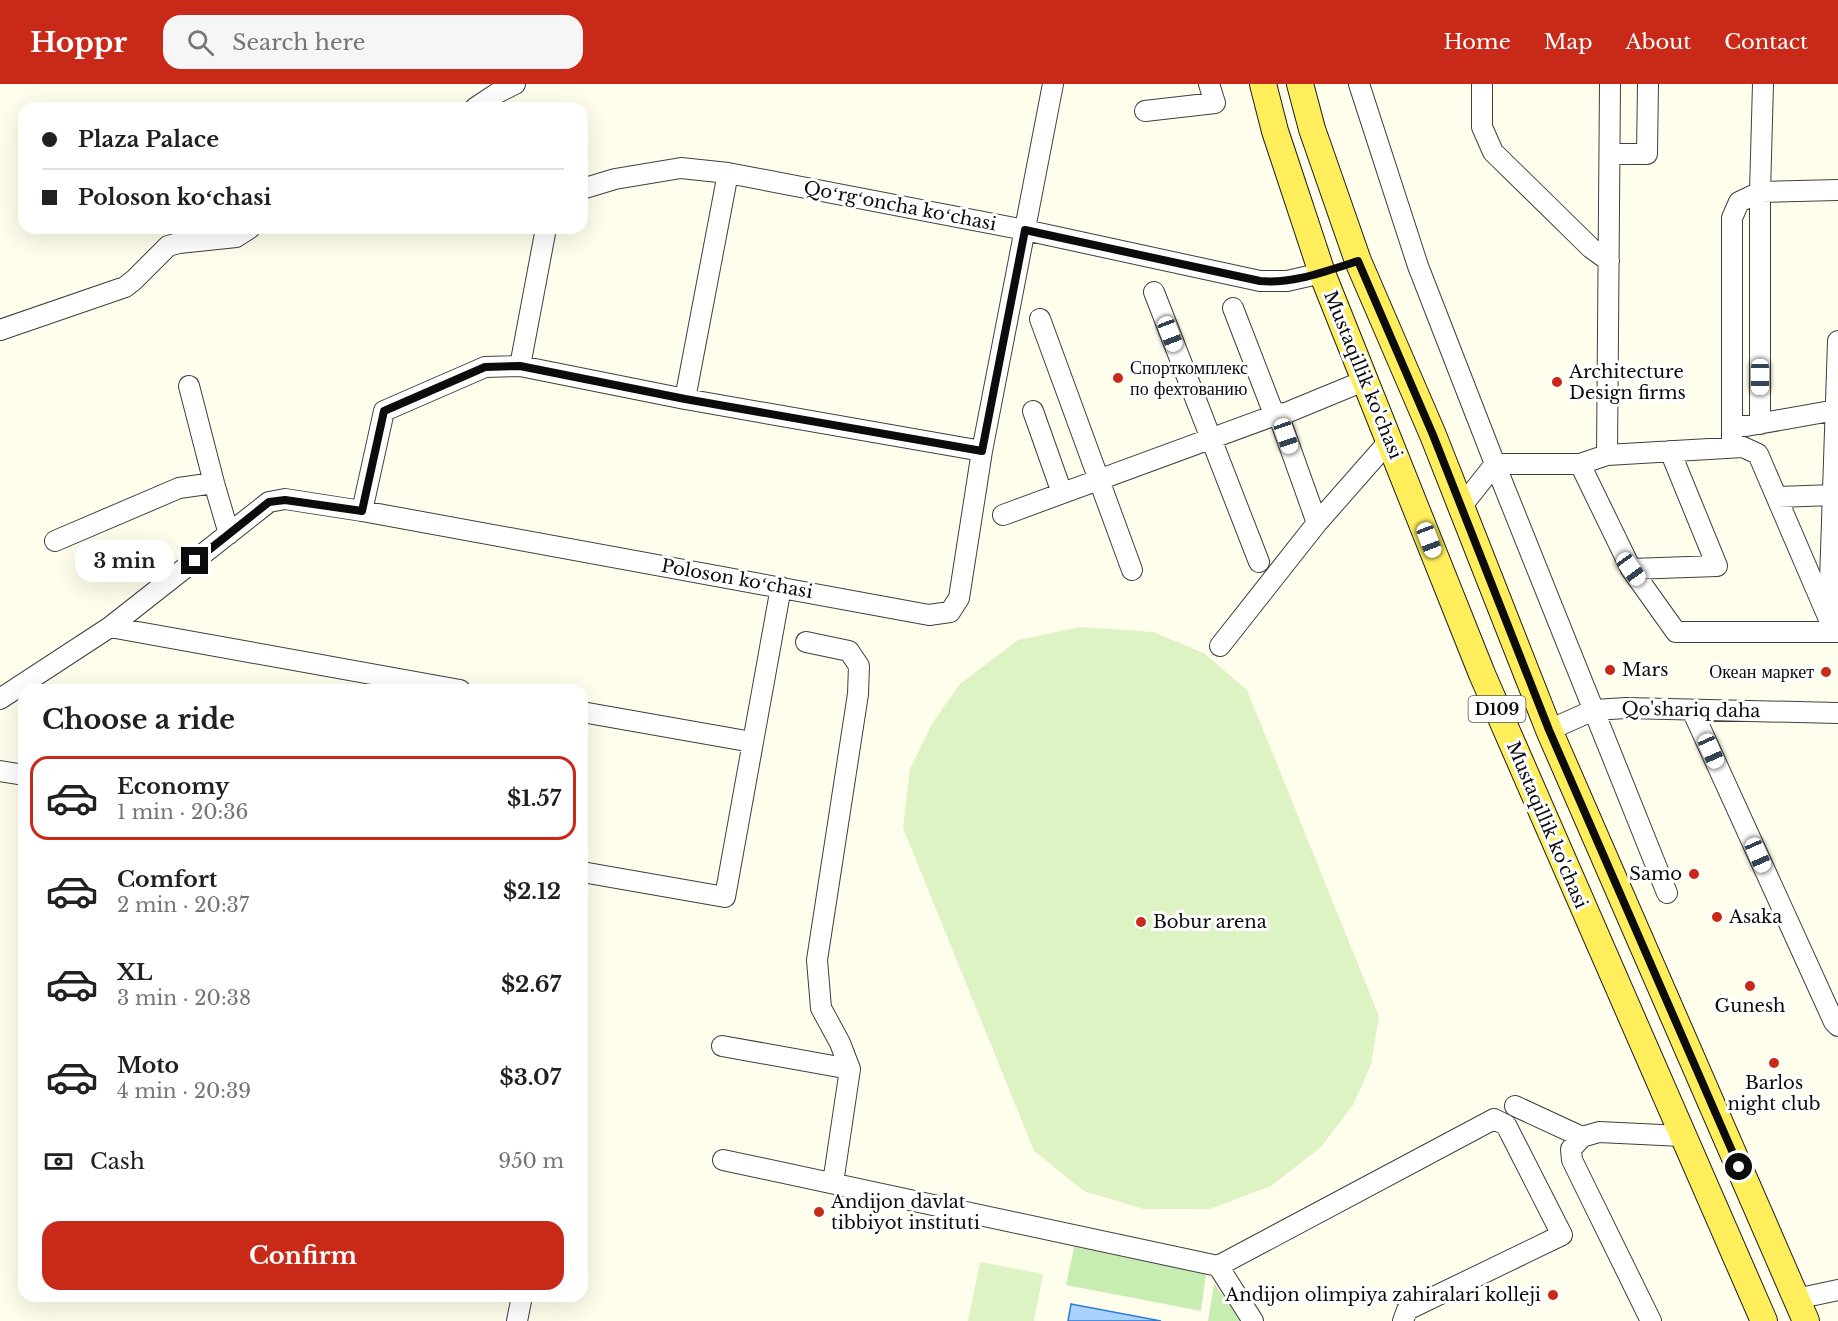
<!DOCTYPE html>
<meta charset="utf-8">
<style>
body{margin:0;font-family:"Libre Baskerville",serif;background:#f6f6f6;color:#202124;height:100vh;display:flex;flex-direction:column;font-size:22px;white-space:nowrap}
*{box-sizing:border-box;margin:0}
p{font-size:20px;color:#757577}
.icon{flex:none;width:33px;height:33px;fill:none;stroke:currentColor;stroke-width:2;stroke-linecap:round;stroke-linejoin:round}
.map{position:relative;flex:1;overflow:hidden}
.side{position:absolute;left:18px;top:600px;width:570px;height:618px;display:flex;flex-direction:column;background:#fff;border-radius:18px;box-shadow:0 6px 24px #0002}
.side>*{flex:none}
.top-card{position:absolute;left:18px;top:18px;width:570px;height:132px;border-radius:18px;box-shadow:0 6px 24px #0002;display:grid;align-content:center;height:132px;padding:0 24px;background:#fff}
.end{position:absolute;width:27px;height:27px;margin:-14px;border:8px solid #0c0c0c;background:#fff;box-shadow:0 0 0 3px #fff}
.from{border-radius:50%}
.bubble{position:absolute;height:42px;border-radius:18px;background:#fff;box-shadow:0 6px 24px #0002;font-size:20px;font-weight:800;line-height:42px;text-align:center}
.car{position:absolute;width:18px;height:36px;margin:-18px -9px;border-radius:8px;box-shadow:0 0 4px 2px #0007;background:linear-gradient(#fff 24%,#345 0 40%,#fff 0 76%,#345 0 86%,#fff 0)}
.top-card b{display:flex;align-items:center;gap:21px;height:57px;font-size:22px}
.top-card b+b{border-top:2px solid #e0e0e0}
.top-card i{width:15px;height:15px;background:#202124}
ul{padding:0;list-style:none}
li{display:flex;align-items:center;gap:18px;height:84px;margin:0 12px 9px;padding:0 12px;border:3px solid transparent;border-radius:18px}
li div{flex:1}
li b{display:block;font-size:22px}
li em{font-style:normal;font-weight:800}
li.active{border-color:#c82918}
li>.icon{width:54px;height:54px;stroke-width:1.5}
h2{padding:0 24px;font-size:27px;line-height:72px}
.pay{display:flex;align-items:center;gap:15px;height:66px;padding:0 24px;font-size:22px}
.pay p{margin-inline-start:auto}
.action{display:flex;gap:12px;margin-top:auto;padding:12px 24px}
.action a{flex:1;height:69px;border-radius:18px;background:#c82918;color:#fff;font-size:24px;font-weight:800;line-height:69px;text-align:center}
header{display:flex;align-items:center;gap:36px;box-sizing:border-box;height:84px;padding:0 30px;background:#c82918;color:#fff}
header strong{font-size:28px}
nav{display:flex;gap:33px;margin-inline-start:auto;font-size:21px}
.search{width:420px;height:54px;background:#f6f6f6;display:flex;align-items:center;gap:15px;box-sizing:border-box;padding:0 21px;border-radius:18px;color:#757577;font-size:22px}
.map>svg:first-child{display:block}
</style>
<header>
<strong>Hoppr</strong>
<div class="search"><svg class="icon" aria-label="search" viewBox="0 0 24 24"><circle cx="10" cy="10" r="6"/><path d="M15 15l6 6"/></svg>Search here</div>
<nav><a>Home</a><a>Map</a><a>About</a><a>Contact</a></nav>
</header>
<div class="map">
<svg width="1838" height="1237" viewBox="0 0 1838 1237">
<rect width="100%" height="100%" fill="#fffeec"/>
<path fill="#c8edb2" d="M 1076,1154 L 1206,1189 L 1201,1227 L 1066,1201 Z
M 1214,1200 L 1239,1232 L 1240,1237 L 1208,1237 Z"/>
<path fill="#ddf3c4" d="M 1080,543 L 1153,548 L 1204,569 L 1247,606 L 1379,932 L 1371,981 L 1353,1021 L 1321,1063 L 1271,1102 L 1210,1125 L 1143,1125 L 1084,1107 L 1034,1067 L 903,744 L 910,685 L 933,638 L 960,600 L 1018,556 Z
M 980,1178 L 1043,1190 L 1034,1237 L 968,1237 Z"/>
<path fill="#abd2fc" stroke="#2c7cd9" stroke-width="1.5" d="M 1071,1220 L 1161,1237 L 1068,1237 Z"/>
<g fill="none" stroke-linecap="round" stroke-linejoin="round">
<g stroke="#3f3f3f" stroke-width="22">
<path id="minor" d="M 1359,0 L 1418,182 L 1495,380 L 1667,809
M 1482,0 L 1482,43 L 1493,68 L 1591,164 L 1609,177
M 475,24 L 499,8 L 515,0
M 1145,27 L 1215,19 L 1209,0
M 1610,70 L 1647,70 L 1648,0
M 582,105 L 615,95 L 681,84 L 728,89 L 1025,146 L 1260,197 L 1287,197 L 1322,189
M 1154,208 L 1259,478
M 1233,224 L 1272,325 L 1278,330 L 1286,329 L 1366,296
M 1040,235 L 1132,486
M 0,246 L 125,203 L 134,196 L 168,162 L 179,159 L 236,153 L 250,144
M 520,282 L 546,144
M 189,302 L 214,399
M 685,315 L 728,89
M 1033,327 L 1062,409
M 1760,340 L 1760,108 L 1763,0
M 1732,342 L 1746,342 L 1836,326
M 1732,363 L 1732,134 L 1739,118 L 1760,108 L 1838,106
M 1607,371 L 1610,0
M 1580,380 L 1631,485 L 1676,548 L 1838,548
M 1777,413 L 1833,411
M 1461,423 L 1495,380 L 1580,380 L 1607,371 L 1743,363 L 1758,370 L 1828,533 L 1838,546
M 362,427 L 384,327 L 485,283 L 520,282 L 685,315 L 982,367
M 1003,431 L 1278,330 L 1317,439
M 55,457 L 179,404 L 214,399 L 229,450
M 1631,485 L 1717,482 L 1670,367
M 1829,527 L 1838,257
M 110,543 L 460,606
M 806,558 L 849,567 L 859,582 L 858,610 L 817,876 L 821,924 L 840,959 L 850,985 L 833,1099
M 1220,562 L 1317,439 L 1390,356
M 0,615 L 110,543 L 269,418 L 285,415 L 362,427 L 929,531 L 950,528 L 959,514 L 982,367 L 1053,0
M 1692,626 L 1834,938 L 1838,942
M 582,628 L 752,658
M 1549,646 L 1594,626 L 1626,624 L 1838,629
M 0,687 L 24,691
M 582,788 L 725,813 L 781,503
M 722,962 L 850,985
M 1515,1022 L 1582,1053
M 723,1076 L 1218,1182 L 1253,1237
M 1218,1182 L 1494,1035 L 1506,1041 L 1562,1151 L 1407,1226 L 1403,1237
M 1796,1215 L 1838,1206
M 517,1237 L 522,1212
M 1651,1237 L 1572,1076 L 1571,1065 L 1582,1053 L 1599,1048 L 1682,1052"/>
</g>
<g stroke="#1d1d1d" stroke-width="28">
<path id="major" d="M 1263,0 L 1275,47 L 1322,189 L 1482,590 L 1764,1237
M 1300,0 L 1312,45 L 1358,177 L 1433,351 L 1549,646 L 1806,1237"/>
</g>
<use href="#minor" stroke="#fff" stroke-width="20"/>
<use href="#major" stroke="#ffee5c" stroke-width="26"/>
</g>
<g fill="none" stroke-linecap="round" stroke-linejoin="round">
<path stroke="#0c0c0c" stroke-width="8" d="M 195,477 L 269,418 L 285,416 L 362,427 L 384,327 L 485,283 L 520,282 L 685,315 L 982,367 L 1025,146 L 1260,197 C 1294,200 1326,187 1358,177 L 1433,351 L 1549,646 L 1739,1083"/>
</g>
<g fill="#c82918" stroke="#fff" stroke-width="2">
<circle cx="1118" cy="294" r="6"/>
<circle cx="1557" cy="298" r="6"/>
<circle cx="1610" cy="586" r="6"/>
<circle cx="1826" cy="588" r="6"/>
<circle cx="1694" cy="790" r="6"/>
<circle cx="1717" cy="833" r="6"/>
<circle cx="1141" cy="838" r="6"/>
<circle cx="1750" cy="902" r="6"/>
<circle cx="1774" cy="979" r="6"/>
<circle cx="819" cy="1128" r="6"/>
<circle cx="1553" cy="1211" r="6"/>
</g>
<g text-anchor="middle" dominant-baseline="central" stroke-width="6" stroke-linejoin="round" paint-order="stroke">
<rect fill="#fff" stroke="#555" stroke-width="1.5" x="1468.5" y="612" width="57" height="26" rx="4.5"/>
<g font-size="16" font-weight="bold" fill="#0c0c0c">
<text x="1497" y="625">D109</text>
</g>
<g font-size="18" fill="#0c0c0c" stroke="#fff">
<text transform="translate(900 122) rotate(11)">Qoʻrgʻoncha koʻchasi</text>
<text transform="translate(1363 291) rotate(68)">Mustaqillik ko'chasi</text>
<text transform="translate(737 495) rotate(10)">Poloson koʻchasi</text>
<text transform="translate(1691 626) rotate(1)">Qo'shariq daha</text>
<text transform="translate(1547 741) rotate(67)">Mustaqillik ko'chasi</text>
</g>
<g font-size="18" fill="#0c0c0c" stroke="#fff" text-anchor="start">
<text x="1130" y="284">Спорткомплекс<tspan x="1130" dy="21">по фехтованию</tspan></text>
<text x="1569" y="288">Architecture<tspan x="1569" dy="21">Design firms</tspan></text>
<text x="1622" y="586">Mars</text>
<text x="1814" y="588" text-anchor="end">Океан маркет</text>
<text x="1682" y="790" text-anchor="end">Samo</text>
<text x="1729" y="833">Asaka</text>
<text x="1153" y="838">Bobur arena</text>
<text x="1750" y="922" text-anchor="middle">Gunesh</text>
<text x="1774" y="999" text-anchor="middle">Barlos<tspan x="1774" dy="21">night club</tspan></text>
<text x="831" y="1118">Andijon davlat<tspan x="831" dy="21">tibbiyot instituti</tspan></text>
<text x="1541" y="1211" text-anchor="end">Andijon olimpiya zahiralari kolleji</text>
</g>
</g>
</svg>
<i class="end from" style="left:1739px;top:1083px"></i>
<i class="end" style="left:195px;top:477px"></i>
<div class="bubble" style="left:75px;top:456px;width:99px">3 min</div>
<i class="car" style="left:1170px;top:250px;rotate:159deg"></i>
<i class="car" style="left:1760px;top:293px;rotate:180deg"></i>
<i class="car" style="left:1286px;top:352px;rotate:161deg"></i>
<i class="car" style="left:1429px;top:456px;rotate:159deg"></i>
<i class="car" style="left:1631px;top:485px;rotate:144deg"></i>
<i class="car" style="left:1711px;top:667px;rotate:156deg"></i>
<i class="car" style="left:1758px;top:771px;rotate:156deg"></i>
<div class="top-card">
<b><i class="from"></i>Plaza Palace</b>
<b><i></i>Poloson koʻchasi</b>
</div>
<section class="side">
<h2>Choose a ride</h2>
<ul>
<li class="active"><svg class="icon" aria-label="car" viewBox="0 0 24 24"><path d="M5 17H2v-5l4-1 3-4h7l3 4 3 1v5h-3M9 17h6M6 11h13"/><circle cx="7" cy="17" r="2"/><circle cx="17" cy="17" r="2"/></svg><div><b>Economy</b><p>1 min · 20:36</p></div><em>$1.57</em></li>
<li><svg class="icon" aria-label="car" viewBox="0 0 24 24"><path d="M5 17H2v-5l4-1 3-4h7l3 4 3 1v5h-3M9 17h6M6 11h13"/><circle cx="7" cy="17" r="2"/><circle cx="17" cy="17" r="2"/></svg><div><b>Comfort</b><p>2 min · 20:37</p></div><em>$2.12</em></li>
<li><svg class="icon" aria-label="car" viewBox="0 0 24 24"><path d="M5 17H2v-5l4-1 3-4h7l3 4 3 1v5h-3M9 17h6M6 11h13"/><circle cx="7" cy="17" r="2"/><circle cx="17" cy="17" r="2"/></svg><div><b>XL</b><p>3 min · 20:38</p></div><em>$2.67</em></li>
<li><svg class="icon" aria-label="car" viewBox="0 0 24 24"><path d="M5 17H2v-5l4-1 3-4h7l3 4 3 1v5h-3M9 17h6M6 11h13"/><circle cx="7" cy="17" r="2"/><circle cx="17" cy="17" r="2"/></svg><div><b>Moto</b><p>4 min · 20:39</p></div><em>$3.07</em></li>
</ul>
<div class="pay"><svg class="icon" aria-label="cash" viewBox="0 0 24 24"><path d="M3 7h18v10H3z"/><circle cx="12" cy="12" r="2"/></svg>Cash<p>950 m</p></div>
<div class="action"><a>Confirm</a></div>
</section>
</div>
